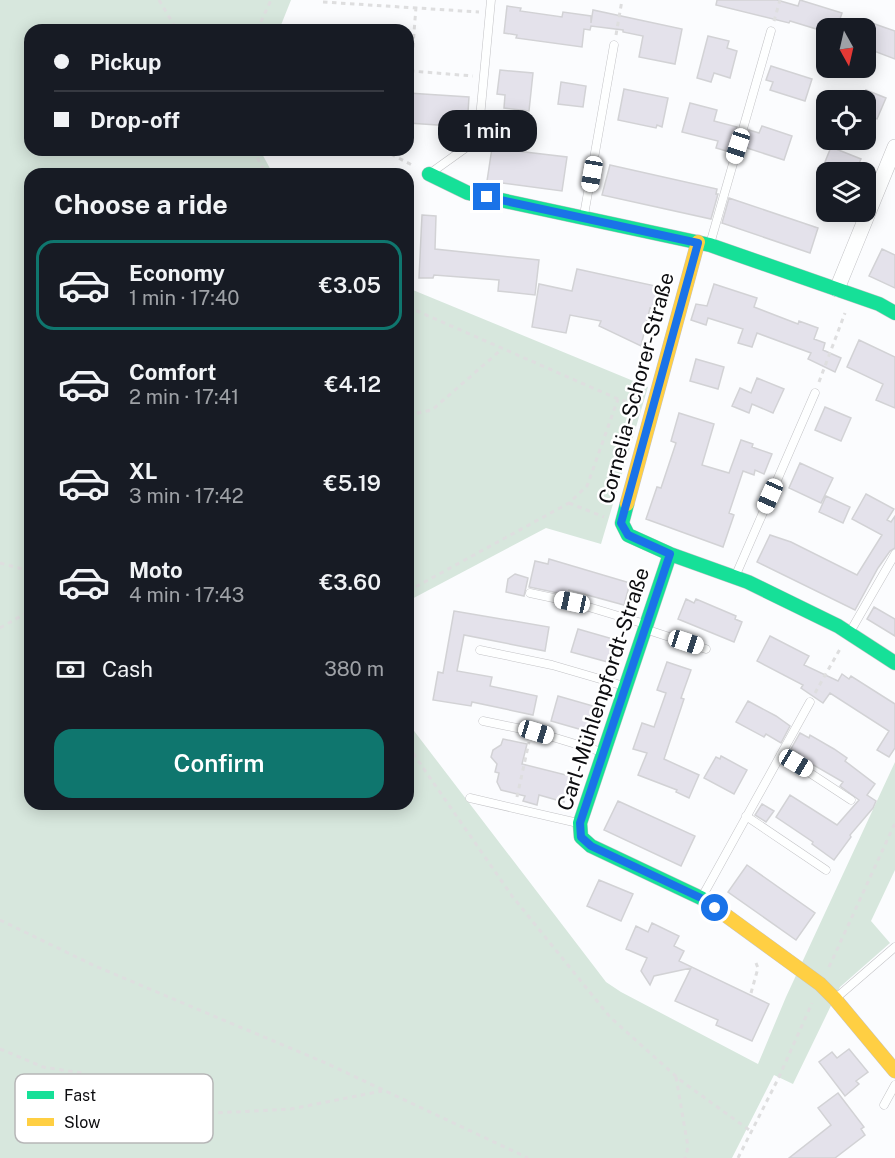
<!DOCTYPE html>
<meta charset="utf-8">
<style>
body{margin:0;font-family:"Public Sans",sans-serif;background:#20242c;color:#f1f3f6;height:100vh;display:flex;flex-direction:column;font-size:22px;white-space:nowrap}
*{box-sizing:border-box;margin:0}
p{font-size:20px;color:#9ea1a6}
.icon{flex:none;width:33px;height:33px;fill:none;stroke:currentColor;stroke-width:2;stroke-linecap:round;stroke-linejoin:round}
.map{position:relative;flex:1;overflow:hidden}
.sheet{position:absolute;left:24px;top:168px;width:390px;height:642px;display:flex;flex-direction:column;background:#171b24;border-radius:18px;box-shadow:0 3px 15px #0003}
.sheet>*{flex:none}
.top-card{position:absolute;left:24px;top:24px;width:390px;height:132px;border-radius:18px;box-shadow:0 3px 15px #0003;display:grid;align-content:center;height:132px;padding:0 30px;background:#171b24}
.needle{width:39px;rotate:172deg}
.buttons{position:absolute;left:816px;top:18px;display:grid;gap:12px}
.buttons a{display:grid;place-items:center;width:60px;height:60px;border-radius:12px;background:#171b24;box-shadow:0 3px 15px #0003;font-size:30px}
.end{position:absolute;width:27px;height:27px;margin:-14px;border:8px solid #1a73e8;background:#fff;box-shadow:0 0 0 3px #fff}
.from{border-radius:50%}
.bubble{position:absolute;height:42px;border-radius:18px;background:#171b24;box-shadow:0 3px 15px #0003;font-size:20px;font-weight:600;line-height:42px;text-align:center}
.car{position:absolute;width:18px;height:36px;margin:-18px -9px;border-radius:8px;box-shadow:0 0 4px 2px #0007;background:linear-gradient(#fff 24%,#345 0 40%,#fff 0 76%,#345 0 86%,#fff 0)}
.top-card b{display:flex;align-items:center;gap:21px;height:57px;font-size:22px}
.top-card b+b{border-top:2px solid #363941}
.top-card i{width:15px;height:15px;background:#f1f3f6}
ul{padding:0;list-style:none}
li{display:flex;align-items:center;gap:18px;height:90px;margin:0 12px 9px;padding:0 18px;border:3px solid transparent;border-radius:18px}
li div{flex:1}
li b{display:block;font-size:22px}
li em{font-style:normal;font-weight:600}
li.current{border-color:#0f766e}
li>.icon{width:54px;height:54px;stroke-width:1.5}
h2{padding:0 30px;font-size:27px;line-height:72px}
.pay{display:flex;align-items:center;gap:15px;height:66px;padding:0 30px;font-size:22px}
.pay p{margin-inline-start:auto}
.button{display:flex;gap:12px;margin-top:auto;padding:12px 30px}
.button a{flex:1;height:69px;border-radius:18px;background:#0f766e;color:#fff;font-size:24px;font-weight:600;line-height:69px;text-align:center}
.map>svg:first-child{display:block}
</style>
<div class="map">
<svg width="895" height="1158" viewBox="0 0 895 1158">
<rect width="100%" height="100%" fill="#fbfcfe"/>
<path fill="#d7e7dd" d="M 0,0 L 291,0 L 279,30 L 30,30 L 30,150 L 260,150 L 273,174 L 30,174 L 30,804 L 408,804 L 408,723 L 606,982 L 621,992 L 758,1064 L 786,997 L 895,762 L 895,870 L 871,921 L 890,943 L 840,987 L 793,1084 L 774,1075 L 732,1158 L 0,1158 Z
M 408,288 L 648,387 L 601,544 L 546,528 L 408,601 Z"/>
<path fill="#e4e2eb" stroke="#d2d2d5" stroke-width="1.5" d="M 717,0 L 777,0 L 798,6 L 800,0 L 842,13 L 837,28 L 826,28 L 826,32 L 790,21 L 789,23 L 716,5 Z
M 507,6 L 521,8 L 520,11 L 562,17 L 563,12 L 591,16 L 591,23 L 593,10 L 682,29 L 675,64 L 639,57 L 643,36 L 623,32 L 623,30 L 591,26 L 590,30 L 584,29 L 582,47 L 516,38 L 517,35 L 504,33 Z
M 866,21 L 895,31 L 895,59 L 866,48 Z
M 708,36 L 729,41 L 727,48 L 737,51 L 730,78 L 714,73 L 711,82 L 697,78 Z
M 771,66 L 812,79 L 805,101 L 770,90 L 773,82 L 766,80 Z
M 500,70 L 533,73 L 529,111 L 504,108 L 505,95 L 497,94 Z
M 561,82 L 586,86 L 583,107 L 558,104 Z
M 624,89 L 668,98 L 662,127 L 657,125 L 656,128 L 618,120 Z
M 866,90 L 886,98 L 877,119 L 866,113 Z
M 408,93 L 469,97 L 467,127 L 408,123 Z
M 690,103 L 717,110 L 714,121 L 737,127 L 730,152 L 716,148 L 718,141 L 682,132 Z
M 762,126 L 792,136 L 784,160 L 744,147 L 749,130 L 759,133 Z
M 831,147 L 861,159 L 855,172 L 821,172 Z
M 492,148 L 567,157 L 562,191 L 487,181 Z
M 610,165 L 717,189 L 716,194 L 718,194 L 711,219 L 602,195 Z
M 729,198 L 818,228 L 810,253 L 722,223 Z
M 422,215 L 436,216 L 435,249 L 539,260 L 535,295 L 498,291 L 499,280 L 434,275 L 433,278 L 419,278 Z
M 882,249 L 895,255 L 895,288 L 869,276 Z
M 577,269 L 660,287 L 655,309 L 650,308 L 641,346 L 599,326 L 601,321 L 570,315 L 566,333 L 532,327 L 539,284 L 572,291 Z
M 714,284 L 757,298 L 754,307 L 798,324 L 799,321 L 818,328 L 814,339 L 825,343 L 823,350 L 841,358 L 835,372 L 808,359 L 811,353 L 757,333 L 752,347 L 738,343 L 743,329 L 708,318 L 706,325 L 691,320 L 696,304 L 707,306 Z
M 859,340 L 895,357 L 895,408 L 876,400 L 883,384 L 847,367 Z
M 696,359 L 724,367 L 718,389 L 690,381 Z
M 757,378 L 784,389 L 773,413 L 752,404 L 749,413 L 732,406 L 740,388 L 751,393 Z
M 825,407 L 851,418 L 841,441 L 815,430 Z
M 679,413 L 714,424 L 702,465 L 729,473 L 741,440 L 753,444 L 752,447 L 772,454 L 764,474 L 755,470 L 754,475 L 743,471 L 729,513 L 734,515 L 723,547 L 646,519 L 657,487 L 661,488 L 676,443 L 671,441 Z
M 800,463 L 833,478 L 821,503 L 789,488 Z
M 866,494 L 894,509 L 887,520 L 891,522 L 895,516 L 895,548 L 890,551 L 878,568 L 855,610 L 757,562 L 770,535 L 791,542 L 857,575 L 882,535 L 852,519 Z
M 826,496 L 850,507 L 843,523 L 819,512 Z
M 549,559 L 630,583 L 624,605 L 569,590 L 568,595 L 529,587 L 535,561 L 548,564 Z
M 515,574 L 528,578 L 524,596 L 506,592 L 508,579 Z
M 686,599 L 694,603 L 696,599 L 736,616 L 735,619 L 742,622 L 734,642 L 678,619 Z
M 874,607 L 895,619 L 895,636 L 867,619 Z
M 454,611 L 549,627 L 545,651 L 464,635 L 457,671 L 492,677 L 490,686 L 537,696 L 533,715 L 472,702 L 471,706 L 433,700 L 438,672 L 443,673 Z
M 578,629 L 613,639 L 613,641 L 621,643 L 615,664 L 571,652 Z
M 770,636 L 809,656 L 804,665 L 838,681 L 842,674 L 849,679 L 851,676 L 895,704 L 895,748 L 889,757 L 877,750 L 889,731 L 830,693 L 823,703 L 801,688 L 803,685 L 757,661 Z
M 667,662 L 691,670 L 681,698 L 684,699 L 664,759 L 699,775 L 689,798 L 676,792 L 677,790 L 638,775 L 647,753 L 633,749 L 642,723 L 654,727 L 666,693 L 657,690 Z
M 558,696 L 593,706 L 586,731 L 551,721 Z
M 748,701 L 776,716 L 790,726 L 781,743 L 766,734 L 764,737 L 736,722 Z
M 800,733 L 809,738 L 810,735 L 834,749 L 847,758 L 845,761 L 875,784 L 867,795 L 876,801 L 873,808 L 850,835 L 851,837 L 834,860 L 812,844 L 813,842 L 776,817 L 790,795 L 837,825 L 859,800 L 840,786 L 843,782 L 798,756 L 800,754 L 791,749 Z
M 503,739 L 527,744 L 522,764 L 570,776 L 564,802 L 539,795 L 537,805 L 523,801 L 525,796 L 501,790 L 497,782 L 499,773 L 495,772 L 497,764 L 491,757 L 493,750 L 501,745 Z
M 721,756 L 747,770 L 734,794 L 704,778 L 716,757 L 720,759 Z
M 618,801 L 695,836 L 681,866 L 604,830 Z
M 762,804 L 774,811 L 766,822 L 755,815 Z
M 747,865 L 815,913 L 796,940 L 728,892 Z
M 599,880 L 633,894 L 621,921 L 587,906 Z
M 652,923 L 679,936 L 674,946 L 684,951 L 679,961 L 769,1004 L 752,1041 L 716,1025 L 718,1020 L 675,1001 L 691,968 L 654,976 L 650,985 L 641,971 L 647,958 L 626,949 L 636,926 L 648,932 Z
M 849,1049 L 868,1072 L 856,1081 L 859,1084 L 845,1096 L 819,1062 L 832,1052 L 837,1058 Z
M 838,1093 L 864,1127 L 861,1129 L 865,1135 L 835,1158 L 789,1158 L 831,1125 L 818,1108 Z"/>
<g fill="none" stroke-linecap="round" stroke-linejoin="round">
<g stroke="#c3c3c6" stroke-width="9">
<path id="lane" d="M 432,172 L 478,139 L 491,0
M 584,215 L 614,45
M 710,244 L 771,31
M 735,577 L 815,393
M 530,593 L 572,602 L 645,624
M 648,630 L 706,649
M 850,632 L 895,554
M 480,650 L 552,665 L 624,686
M 483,721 L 536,732 L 602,752
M 781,754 L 851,800
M 470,798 L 578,823
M 746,816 L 826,870
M 702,897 L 810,702
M 836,998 L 895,947
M 884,1105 L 895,1085"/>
</g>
<g stroke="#c3c3c6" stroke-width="16">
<path id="street" d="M 837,289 L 895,147"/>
</g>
<g stroke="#c3c3c6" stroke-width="15">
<path id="fast" d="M 429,174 L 468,193 L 710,245 L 879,304 L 895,313
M 627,504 L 622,523 L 628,535 L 670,554 L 748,582 L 838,626 L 895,663
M 670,554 L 580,823 L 581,837 L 591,846 L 701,898 L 713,906"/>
</g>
<g stroke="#c3c3c6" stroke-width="15">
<path id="slow" d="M 627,504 L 698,242
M 713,906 L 820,984 L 835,999 L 895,1071"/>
</g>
<path stroke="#dededf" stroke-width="3" stroke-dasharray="4.5 4.5" stroke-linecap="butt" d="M 159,0 L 177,30
M 323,2 L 479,12
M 416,7 L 411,71 L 473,76
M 774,21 L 780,0
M 257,30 L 271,0
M 616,35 L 622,0
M 253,150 L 266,174
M 383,150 L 412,165
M 408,307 L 618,399 L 635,404
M 819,382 L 845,313
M 408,415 L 432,410 L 502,349
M 569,503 L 604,517
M 0,563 L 30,571
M 408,591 L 569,503 L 587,486 L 618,399
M 0,628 L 30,611
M 815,693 L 840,649
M 408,746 L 512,896 L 610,1017 L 680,1080 L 752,1132
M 517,797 L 529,742
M 0,920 L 95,966 L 328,1064 L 528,1158
M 829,967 L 895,823
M 751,993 L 758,968 L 756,963
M 0,1049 L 43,1067 L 82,1073 L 121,1099 L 158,1116 L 291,1109 L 382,1091
M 676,1077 L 688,1147 L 685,1158
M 738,1158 L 779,1077 L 812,1003"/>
<use href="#lane" stroke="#feffff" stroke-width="8"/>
<use href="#street" stroke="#feffff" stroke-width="15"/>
<use href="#fast" stroke="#16e098" stroke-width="14"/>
<use href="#slow" stroke="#ffcf43" stroke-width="14"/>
</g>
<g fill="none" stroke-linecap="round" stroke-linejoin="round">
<path stroke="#1a73e8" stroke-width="8" d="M 487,197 L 698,243 L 621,523 L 628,535 L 670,554 L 580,823 L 581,837 L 591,846 L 701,898 L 715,908"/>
</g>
<g text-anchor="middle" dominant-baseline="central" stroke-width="5" stroke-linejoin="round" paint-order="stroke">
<g font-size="21" fill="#0c0c0f" stroke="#fff">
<text transform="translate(636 388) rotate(-75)">Cornelia-Schorer-Straße</text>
<text transform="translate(603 689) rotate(-72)">Carl-Mühlenpfordt-Straße</text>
</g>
</g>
<rect x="15" y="1074" width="198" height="69" rx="9" fill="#fff" stroke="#b6b6b7" stroke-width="1.5"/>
<rect x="27" y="1091" width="27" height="8" fill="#16e098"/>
<rect x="27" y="1118" width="27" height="8" fill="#ffcf43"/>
<g font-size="16" fill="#0c0c0f">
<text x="64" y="1101">Fast</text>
<text x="64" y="1128">Slow</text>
</g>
</svg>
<div class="buttons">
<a><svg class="needle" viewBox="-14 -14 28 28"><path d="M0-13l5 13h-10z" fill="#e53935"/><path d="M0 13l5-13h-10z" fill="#9ea1a6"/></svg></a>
<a><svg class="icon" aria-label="locate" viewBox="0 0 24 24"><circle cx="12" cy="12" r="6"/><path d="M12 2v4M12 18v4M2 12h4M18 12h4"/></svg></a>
<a><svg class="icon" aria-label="layers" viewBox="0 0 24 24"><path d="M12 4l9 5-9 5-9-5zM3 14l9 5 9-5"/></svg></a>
</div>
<i class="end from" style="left:715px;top:908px"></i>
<i class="end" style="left:487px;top:197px"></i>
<div class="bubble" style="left:438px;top:110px;width:99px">1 min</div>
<i class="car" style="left:738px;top:146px;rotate:198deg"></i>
<i class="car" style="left:592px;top:174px;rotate:190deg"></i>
<i class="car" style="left:770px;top:496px;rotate:204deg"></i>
<i class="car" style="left:572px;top:602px;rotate:282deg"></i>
<i class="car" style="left:686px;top:642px;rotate:108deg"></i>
<i class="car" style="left:536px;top:732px;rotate:107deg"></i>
<i class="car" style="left:796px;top:763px;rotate:121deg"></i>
<div class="top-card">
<b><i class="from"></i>Pickup</b>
<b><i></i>Drop-off</b>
</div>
<section class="sheet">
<h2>Choose a ride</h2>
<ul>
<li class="current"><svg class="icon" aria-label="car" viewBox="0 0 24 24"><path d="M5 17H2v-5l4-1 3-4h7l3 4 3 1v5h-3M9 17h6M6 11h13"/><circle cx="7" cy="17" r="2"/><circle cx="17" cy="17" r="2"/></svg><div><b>Economy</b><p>1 min · 17:40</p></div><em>€3.05</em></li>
<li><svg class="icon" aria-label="car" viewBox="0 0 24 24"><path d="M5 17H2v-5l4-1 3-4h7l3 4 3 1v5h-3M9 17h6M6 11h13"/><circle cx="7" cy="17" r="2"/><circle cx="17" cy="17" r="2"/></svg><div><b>Comfort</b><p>2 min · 17:41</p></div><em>€4.12</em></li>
<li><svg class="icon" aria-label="car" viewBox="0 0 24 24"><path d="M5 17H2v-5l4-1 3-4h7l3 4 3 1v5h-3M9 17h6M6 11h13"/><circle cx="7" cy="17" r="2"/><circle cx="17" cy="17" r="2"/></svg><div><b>XL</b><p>3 min · 17:42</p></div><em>€5.19</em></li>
<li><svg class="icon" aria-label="car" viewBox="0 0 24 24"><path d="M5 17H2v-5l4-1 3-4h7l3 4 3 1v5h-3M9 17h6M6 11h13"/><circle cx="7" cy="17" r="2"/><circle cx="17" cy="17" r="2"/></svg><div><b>Moto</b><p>4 min · 17:43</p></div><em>€3.60</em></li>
</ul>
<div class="pay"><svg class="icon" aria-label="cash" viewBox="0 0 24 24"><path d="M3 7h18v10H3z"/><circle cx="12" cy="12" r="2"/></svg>Cash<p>380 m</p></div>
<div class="button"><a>Confirm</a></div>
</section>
</div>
